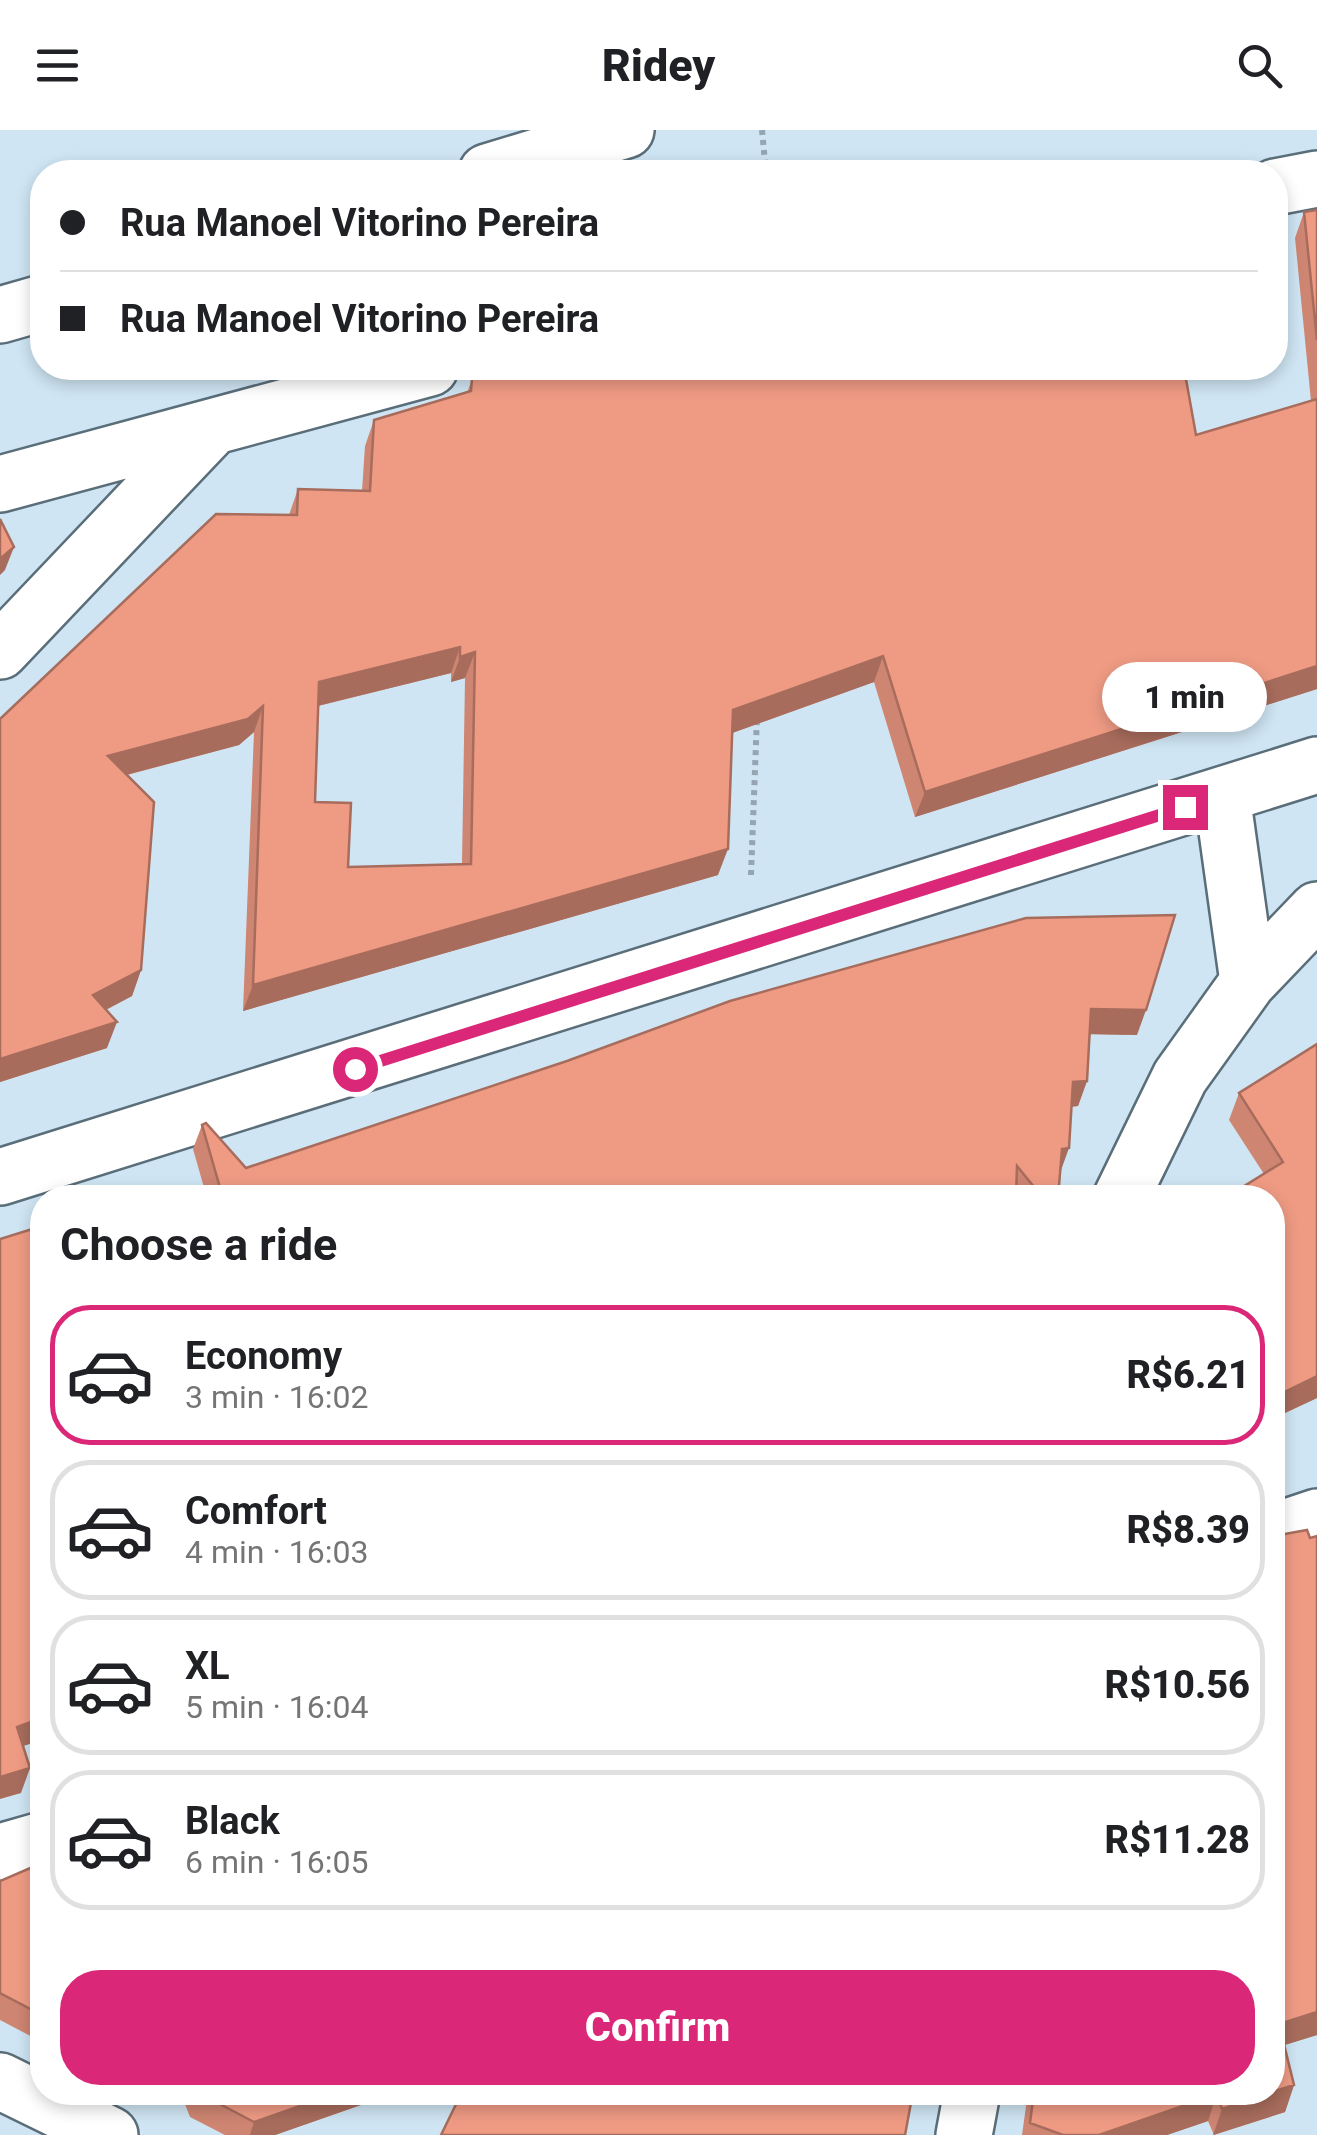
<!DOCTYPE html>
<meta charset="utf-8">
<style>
body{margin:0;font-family:Roboto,sans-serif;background:#f2f2f2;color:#202124;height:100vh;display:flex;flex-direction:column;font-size:38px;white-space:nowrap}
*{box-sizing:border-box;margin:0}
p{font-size:32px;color:#757577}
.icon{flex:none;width:55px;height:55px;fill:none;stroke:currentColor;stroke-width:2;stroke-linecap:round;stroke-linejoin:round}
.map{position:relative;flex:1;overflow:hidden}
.sheet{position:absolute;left:30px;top:1055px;width:1255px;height:920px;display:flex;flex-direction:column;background:#fff;border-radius:40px;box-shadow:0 5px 15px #0003}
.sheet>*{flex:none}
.top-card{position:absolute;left:30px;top:30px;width:1258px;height:220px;border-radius:40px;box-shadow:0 5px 15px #0003;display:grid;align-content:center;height:220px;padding:0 30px;background:#fff}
.end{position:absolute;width:45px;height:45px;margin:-22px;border:12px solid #db2777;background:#fff;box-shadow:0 0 0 5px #fff}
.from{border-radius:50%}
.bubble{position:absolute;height:70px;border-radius:35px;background:#fff;box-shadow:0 5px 15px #0003;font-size:32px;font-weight:800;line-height:70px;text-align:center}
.top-card b{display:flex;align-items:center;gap:35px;height:95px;font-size:38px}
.top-card b+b{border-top:2px solid #e0e0e0}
.top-card i{width:25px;height:25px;background:#202124}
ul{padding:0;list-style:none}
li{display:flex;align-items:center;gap:30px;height:140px;margin:0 20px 15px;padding:0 10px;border:5px solid #e0e0e0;border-radius:40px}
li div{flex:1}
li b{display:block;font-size:38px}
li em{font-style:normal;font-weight:800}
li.selected{border-color:#db2777}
li>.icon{width:90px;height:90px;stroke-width:1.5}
h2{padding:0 30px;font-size:45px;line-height:120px}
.button{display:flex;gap:20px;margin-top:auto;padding:20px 30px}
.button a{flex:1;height:115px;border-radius:40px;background:#db2777;color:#fff;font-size:40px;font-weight:800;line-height:115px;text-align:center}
header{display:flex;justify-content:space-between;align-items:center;height:130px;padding:0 30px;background:#fff;font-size:45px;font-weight:800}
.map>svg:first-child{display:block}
</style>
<header><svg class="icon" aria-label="menu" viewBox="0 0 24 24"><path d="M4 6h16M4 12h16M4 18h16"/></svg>Ridey<svg class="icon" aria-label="search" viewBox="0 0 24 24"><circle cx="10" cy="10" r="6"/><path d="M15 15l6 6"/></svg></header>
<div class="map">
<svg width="1317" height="2005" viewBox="0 0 1317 2005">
<rect width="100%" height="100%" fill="#cfe5f3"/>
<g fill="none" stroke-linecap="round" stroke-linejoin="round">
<g stroke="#5a6e7a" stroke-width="60">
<path id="minor" d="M 1275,57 L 1317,49
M 0,354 L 430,238
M 0,521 L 211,299
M 1222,665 L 1248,852
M 0,1047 L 1317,635
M 1121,1068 L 1180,947 L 1248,852 L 1317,780
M 1272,1402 L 1317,1387
M 0,1722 L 42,1710
M 0,1951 L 110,2005
M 964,2005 L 972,1962"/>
</g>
<g stroke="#5a6e7a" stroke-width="60">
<path id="primary" d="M 487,42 L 626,0
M 0,185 L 42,173"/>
</g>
<path stroke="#95a6b2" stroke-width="6" stroke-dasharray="5 5" stroke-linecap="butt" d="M 762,0 L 766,42
M 751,745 L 757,587"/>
<use href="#minor" stroke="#fff" stroke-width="55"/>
<use href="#primary" stroke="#fff" stroke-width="55"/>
</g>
<path fill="#ce8572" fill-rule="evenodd" d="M 1317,80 L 1317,559 L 915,687 L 874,552 L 732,603 L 718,745 L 243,881 L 254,602 L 239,615 L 127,645 L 141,840 L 132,866 L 106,880 L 107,918 L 0,952 L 0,589 L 289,385 L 298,359 L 362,361 L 365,316 L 374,290 L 467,263 L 472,249 L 1196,305 L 1311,271 L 1295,108 L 1304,82 ZM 451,543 L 451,552 L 465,548 L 462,734 L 348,737 L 315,672 L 318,576 Z
M 730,871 L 1137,905 L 1089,904 L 1087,951 L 1078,976 L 1071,977 L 1060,1043 L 1058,1068 L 207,1068 L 193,1019 L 202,995 L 246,1038 L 567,931 Z
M 1317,914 L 1317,1268 L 1272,1289 L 1272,1068 L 1264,1044 L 1229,990 L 1239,963 Z
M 1272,1405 L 1317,1905 L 1284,1915 L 1294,1955 L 1285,1982 L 1214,2005 L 1208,1991 L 1167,2005 L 1022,2005 L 1028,1962 L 1272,1962 Z
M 42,1733 L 42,1912 L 0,1890 L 0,1751 Z
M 141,1962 L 398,1962 L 275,2005 L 225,2005 L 190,1987 L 183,1969 L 162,1974 Z"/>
<path fill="#a76c5c" d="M 14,417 L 5,440 L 0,445 L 0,429 Z
M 460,517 L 451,543 L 309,578 L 319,552 Z
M 475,522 L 465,548 L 451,552 L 460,527 Z
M 883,526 L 874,552 L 724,606 L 733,580 Z
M 1317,536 L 1317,559 L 915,687 L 925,662 Z
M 263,576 L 254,602 L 239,615 L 99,652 L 108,626 Z
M 728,719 L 718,745 L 243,881 L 253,855 Z
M 141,840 L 132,866 L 84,891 L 93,865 Z
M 1091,879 L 1146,880 L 1137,905 L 1082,904 Z
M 117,892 L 107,918 L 0,952 L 0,929 Z
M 1087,951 L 1078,976 L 1064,977 L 1073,952 Z
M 1069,1018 L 1060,1043 L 1062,1019 Z
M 1317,1246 L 1317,1268 L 1272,1289 L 1272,1268 Z
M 1283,1342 L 1273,1369 L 1272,1369 L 1272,1348 Z
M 42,1588 L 42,1610 L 8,1621 L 17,1597 Z
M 30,1638 L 21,1663 L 0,1669 L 0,1647 Z
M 1317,1882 L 1317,1905 L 1272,1919 L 1279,1894 Z
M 1294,1955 L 1285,1982 L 1213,2005 L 1222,1979 Z
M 167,1962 L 185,1962 L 183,1969 L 162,1974 Z
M 340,1962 L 398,1962 L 275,2005 L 250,2005 L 254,1992 Z
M 1217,1964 L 1208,1991 L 1167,2005 L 1099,2005 Z"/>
<path fill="#ef9b84" stroke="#a76c5c" stroke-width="2.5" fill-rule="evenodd" d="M 1317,80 L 1317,210 L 1304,82 Z
M 520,238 L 1184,238 L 1196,305 L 1317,269 L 1317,536 L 925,662 L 883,526 L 733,580 L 728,719 L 253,855 L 263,576 L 248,589 L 108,626 L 154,672 L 141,840 L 93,865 L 117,892 L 0,929 L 0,589 L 216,384 L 297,385 L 298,359 L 370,361 L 374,290 L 471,261 L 472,249 ZM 460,517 L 460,527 L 475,522 L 471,734 L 348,737 L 351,673 L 315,672 L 319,552 Z
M 0,389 L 14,417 L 0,429 Z
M 1175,785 L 1146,880 L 1091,879 L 1087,951 L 1073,952 L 1069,1018 L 1062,1019 L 1058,1068 L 1043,1068 L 1017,1036 L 1016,1068 L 223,1068 L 202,995 L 206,993 L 246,1038 L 567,931 L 730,871 L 1026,788 Z
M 1317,914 L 1317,1246 L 1272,1268 L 1272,1068 L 1225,1068 L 1283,1032 L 1239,963 Z
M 42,1096 L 42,1588 L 17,1597 L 30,1638 L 0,1647 L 0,1109 Z
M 1272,1317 L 1283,1342 L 1272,1348 Z
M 1307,1400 L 1310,1408 L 1317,1406 L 1317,1882 L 1279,1894 L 1294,1955 L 1272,1962 L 1272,1405 L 1274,1406 Z
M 42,1733 L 42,1885 L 0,1863 L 0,1751 Z
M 197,1962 L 340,1962 L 254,1992 Z
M 462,1962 L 913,1962 L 905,2005 L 441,2005 Z
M 1034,1962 L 1272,1962 L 1222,1979 L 1217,1964 L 1099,2005 L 1063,2005 L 1030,1993 Z"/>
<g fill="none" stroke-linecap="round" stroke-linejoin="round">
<path stroke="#db2777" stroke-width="12" d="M 355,939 L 1185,677"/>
</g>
</svg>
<i class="end from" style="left:355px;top:939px"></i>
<i class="end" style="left:1185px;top:677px"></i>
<div class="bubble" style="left:1102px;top:532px;width:165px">1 min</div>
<div class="top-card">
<b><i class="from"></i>Rua Manoel Vitorino Pereira</b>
<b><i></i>Rua Manoel Vitorino Pereira</b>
</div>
<section class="sheet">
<h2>Choose a ride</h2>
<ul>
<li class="selected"><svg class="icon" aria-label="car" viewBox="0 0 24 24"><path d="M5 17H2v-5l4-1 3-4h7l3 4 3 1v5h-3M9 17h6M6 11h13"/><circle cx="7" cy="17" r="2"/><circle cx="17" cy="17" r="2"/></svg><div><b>Economy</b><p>3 min · 16:02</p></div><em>R$6.21</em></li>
<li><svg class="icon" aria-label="car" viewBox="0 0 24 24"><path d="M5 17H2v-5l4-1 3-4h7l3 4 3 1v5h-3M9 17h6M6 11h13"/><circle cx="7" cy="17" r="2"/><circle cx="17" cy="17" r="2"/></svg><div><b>Comfort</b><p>4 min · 16:03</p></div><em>R$8.39</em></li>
<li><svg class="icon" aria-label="car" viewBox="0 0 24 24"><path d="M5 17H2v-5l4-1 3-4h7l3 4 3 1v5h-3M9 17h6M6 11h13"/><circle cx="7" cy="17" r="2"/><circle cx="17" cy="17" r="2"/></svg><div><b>XL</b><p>5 min · 16:04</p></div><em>R$10.56</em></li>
<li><svg class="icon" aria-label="car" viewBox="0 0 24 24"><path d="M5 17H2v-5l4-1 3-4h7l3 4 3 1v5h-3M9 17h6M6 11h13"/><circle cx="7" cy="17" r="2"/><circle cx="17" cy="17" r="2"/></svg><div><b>Black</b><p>6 min · 16:05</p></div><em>R$11.28</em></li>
</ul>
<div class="button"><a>Confirm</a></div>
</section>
</div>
